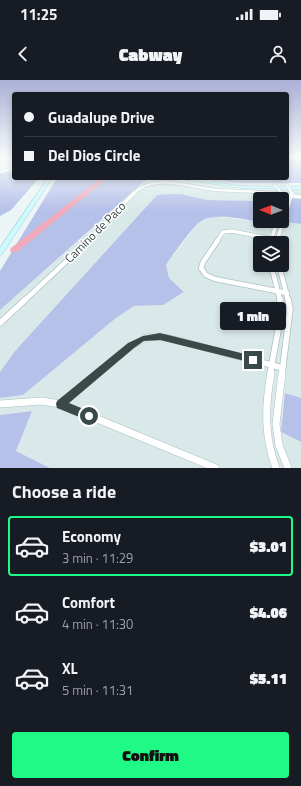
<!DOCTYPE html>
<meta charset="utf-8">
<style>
body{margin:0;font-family:"Titillium Web",sans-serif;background:#20242c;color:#f1f3f6;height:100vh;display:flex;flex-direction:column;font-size:15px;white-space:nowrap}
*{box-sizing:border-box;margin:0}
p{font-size:13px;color:#9ea1a6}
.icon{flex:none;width:22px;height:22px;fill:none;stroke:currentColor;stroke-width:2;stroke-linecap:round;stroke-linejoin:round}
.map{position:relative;height:388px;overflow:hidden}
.side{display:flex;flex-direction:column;background:#171b24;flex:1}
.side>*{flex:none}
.top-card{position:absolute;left:12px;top:12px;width:277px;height:88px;border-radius:4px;box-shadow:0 2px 6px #0003;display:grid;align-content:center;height:88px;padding:0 12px;background:#171b24}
.needle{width:26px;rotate:271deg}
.buttons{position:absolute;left:253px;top:112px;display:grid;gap:8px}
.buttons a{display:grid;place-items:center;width:36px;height:36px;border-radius:4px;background:#171b24;box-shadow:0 2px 6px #0003;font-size:20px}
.end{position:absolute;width:18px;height:18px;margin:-9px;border:5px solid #394a49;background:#fff;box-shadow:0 0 0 2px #fff}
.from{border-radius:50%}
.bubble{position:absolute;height:28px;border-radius:4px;background:#171b24;box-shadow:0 2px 6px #0003;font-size:13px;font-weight:800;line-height:28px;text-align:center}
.top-card b{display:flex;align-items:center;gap:14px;height:38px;font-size:15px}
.top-card b+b{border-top:1px solid #363941}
.top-card i{width:10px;height:10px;background:#f1f3f6}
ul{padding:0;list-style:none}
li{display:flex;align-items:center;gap:12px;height:60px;margin:0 8px 6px;padding:0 4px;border:2px solid transparent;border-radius:4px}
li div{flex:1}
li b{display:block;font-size:15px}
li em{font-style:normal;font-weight:800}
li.current{border-color:#1ff986}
li>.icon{width:36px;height:36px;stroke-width:1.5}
h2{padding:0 12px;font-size:18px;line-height:48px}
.button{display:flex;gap:8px;margin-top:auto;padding:8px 12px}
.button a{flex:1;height:46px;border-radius:4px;background:#1ff986;color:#111;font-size:16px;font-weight:800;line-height:46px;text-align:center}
.status{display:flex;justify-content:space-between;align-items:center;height:28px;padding:0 20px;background:#171b24;direction:ltr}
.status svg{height:11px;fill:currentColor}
header{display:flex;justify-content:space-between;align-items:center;height:52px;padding:0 12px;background:#171b24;font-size:18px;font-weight:800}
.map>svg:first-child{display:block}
</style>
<div class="status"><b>11:25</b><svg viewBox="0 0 49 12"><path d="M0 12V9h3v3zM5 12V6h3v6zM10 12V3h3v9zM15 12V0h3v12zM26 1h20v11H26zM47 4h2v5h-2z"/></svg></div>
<header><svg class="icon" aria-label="back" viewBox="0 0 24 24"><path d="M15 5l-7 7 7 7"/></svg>Cabway<svg class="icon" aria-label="person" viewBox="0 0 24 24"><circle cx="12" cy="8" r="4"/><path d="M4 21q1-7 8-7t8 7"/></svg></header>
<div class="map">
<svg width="301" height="388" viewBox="0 0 301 388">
<rect width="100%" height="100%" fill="#ebf5f5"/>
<path fill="#d9e9e9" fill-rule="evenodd" d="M 148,98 L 161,98 L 193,104 L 241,109 L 301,110 L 301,119 L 282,118 L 260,119 L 260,121 L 207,120 L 181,114 L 157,115 L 15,271 L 0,292 L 0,230 Z
M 214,137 L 229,138 L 269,144 L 274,141 L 279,141 L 301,144 L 301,318 L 285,313 L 281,352 L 301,362 L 301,388 L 50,388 L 16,371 L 32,331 L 0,335 L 0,318 L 23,315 L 116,238 L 134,226 L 163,225 L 184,212 L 169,198 L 166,185 L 200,141 ZM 260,163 L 282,163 L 282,185 L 260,185 Z"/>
<path fill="#b5c1e9" d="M 287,77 L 301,77 L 301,103 L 242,103 L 192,98 L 287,98 Z
M 14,91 L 14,98 L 39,98 L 11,130 L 0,136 L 0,94 Z
M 57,98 L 148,98 L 0,230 L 0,191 Z
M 168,114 L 181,114 L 207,120 L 260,121 L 260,141 L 274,141 L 269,144 C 251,141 217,131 201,141 C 195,144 171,177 166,185 L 169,198 L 184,212 L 163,225 L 134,226 L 116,238 L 23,315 L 0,318 L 0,292 L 15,271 L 157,115 Z
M 282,118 L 301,119 L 301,144 L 279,141 L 282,141 Z
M 285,313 L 301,318 L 301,362 L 281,352 Z
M 32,331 L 16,371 L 50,388 L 0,388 L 0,335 Z"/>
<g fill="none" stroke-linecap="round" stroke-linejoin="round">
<path fill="#f1a9bc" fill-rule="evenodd" d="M 101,98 L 108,98 L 17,172 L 11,172 L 10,170 L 11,168 Z"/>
<g stroke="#adc1c1" stroke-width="3.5">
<path id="minor-far4" d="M 0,83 L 14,81
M 0,92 L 14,88
M 275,105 L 282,114
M 287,105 L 292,114
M 133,114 C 154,92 191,108 217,110 C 237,111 258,111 279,114"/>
</g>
<g stroke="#adc1c1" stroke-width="4.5">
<path id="minor-far3" d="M 271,113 L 301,117
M 281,113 L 285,118 L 282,127
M 88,161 L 134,113
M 217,161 L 223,152 L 232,151 L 277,160
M 271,161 L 277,141
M 277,161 L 292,113"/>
</g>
<g stroke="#adc1c1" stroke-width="6">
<path id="minor-far2" d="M 218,160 L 203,182 L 201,188 L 206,195 L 215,199 L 287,213
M 270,163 L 271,160
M 276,163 L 277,160
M 271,185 L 280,220
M 279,185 L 288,220
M 25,220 L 89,160"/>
</g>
<g stroke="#adc1c1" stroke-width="7">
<path id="minor-far1" d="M 0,243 L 26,219
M 97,294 L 131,266 L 148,257 L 168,258 L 283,288
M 270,294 L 280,240 L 280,219
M 282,294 L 290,229 L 288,219"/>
</g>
<g stroke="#adc1c1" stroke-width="8">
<path id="minor" d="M 271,293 C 265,326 264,356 276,388
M 282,293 L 276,344 L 279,365 L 288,388
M 0,324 L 41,321 L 61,324 L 216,388
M 61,324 L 98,293"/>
</g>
<g stroke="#99ced2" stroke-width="1">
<path id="secondary" d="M 48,98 L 52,98 L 3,173 L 0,175 L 0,168 Z
M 178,98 L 189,98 L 241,106 L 301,107 L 301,109 L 241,108 L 180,99 Z"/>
</g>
<use href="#minor-far4" stroke="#fff" stroke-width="2.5"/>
<use href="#minor-far3" stroke="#fff" stroke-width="3.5"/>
<use href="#minor-far2" stroke="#fff" stroke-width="4.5"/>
<use href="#minor-far1" stroke="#fff" stroke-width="5.5"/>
<use href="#minor" stroke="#fff" stroke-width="7"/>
<use href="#secondary" fill="#ccfafe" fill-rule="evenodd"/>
</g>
<linearGradient id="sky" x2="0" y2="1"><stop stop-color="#abb0d6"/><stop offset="0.59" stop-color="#f6fafa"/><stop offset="1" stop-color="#f6fafa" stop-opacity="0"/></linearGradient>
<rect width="301" height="131" fill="url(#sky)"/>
<path fill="#394a49" d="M 160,253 L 253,276 L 258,280 L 253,283 L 160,260 L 144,261 L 134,268 L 69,323 L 93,333 L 94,336 L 93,339 L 89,341 L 57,328 L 56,324 L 57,321 L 128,263 L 143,256 Z"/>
<g text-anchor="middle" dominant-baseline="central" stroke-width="3" stroke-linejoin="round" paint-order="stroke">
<g font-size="12" fill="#394a49" stroke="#fff">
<text transform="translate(95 152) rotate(-45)">Camino de Paco</text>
</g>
</g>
</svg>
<div class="buttons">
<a><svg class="needle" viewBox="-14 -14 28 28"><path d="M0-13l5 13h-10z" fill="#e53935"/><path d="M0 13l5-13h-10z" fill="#9ea1a6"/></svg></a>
<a><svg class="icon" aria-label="layers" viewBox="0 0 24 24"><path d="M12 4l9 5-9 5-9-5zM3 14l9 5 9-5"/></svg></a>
</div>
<i class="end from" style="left:89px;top:336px"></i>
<i class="end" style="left:253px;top:280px"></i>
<div class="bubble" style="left:220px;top:222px;width:66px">1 min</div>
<div class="top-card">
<b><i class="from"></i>Guadalupe Drive</b>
<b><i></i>Del Dios Circle</b>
</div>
</div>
<section class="side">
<h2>Choose a ride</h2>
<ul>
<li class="current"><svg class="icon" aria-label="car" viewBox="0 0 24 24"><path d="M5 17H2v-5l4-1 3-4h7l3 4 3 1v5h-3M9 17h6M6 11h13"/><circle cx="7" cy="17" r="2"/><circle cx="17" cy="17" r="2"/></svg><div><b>Economy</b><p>3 min · 11:29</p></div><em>$3.01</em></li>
<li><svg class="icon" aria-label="car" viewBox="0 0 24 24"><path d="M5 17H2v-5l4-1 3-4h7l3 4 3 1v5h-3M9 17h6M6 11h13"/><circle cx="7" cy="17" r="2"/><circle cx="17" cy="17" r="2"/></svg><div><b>Comfort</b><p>4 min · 11:30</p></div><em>$4.06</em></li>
<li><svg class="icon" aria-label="car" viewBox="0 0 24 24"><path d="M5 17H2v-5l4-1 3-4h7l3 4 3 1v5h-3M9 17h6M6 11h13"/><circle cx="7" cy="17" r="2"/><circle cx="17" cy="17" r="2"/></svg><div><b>XL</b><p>5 min · 11:31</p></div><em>$5.11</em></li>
</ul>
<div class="button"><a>Confirm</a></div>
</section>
